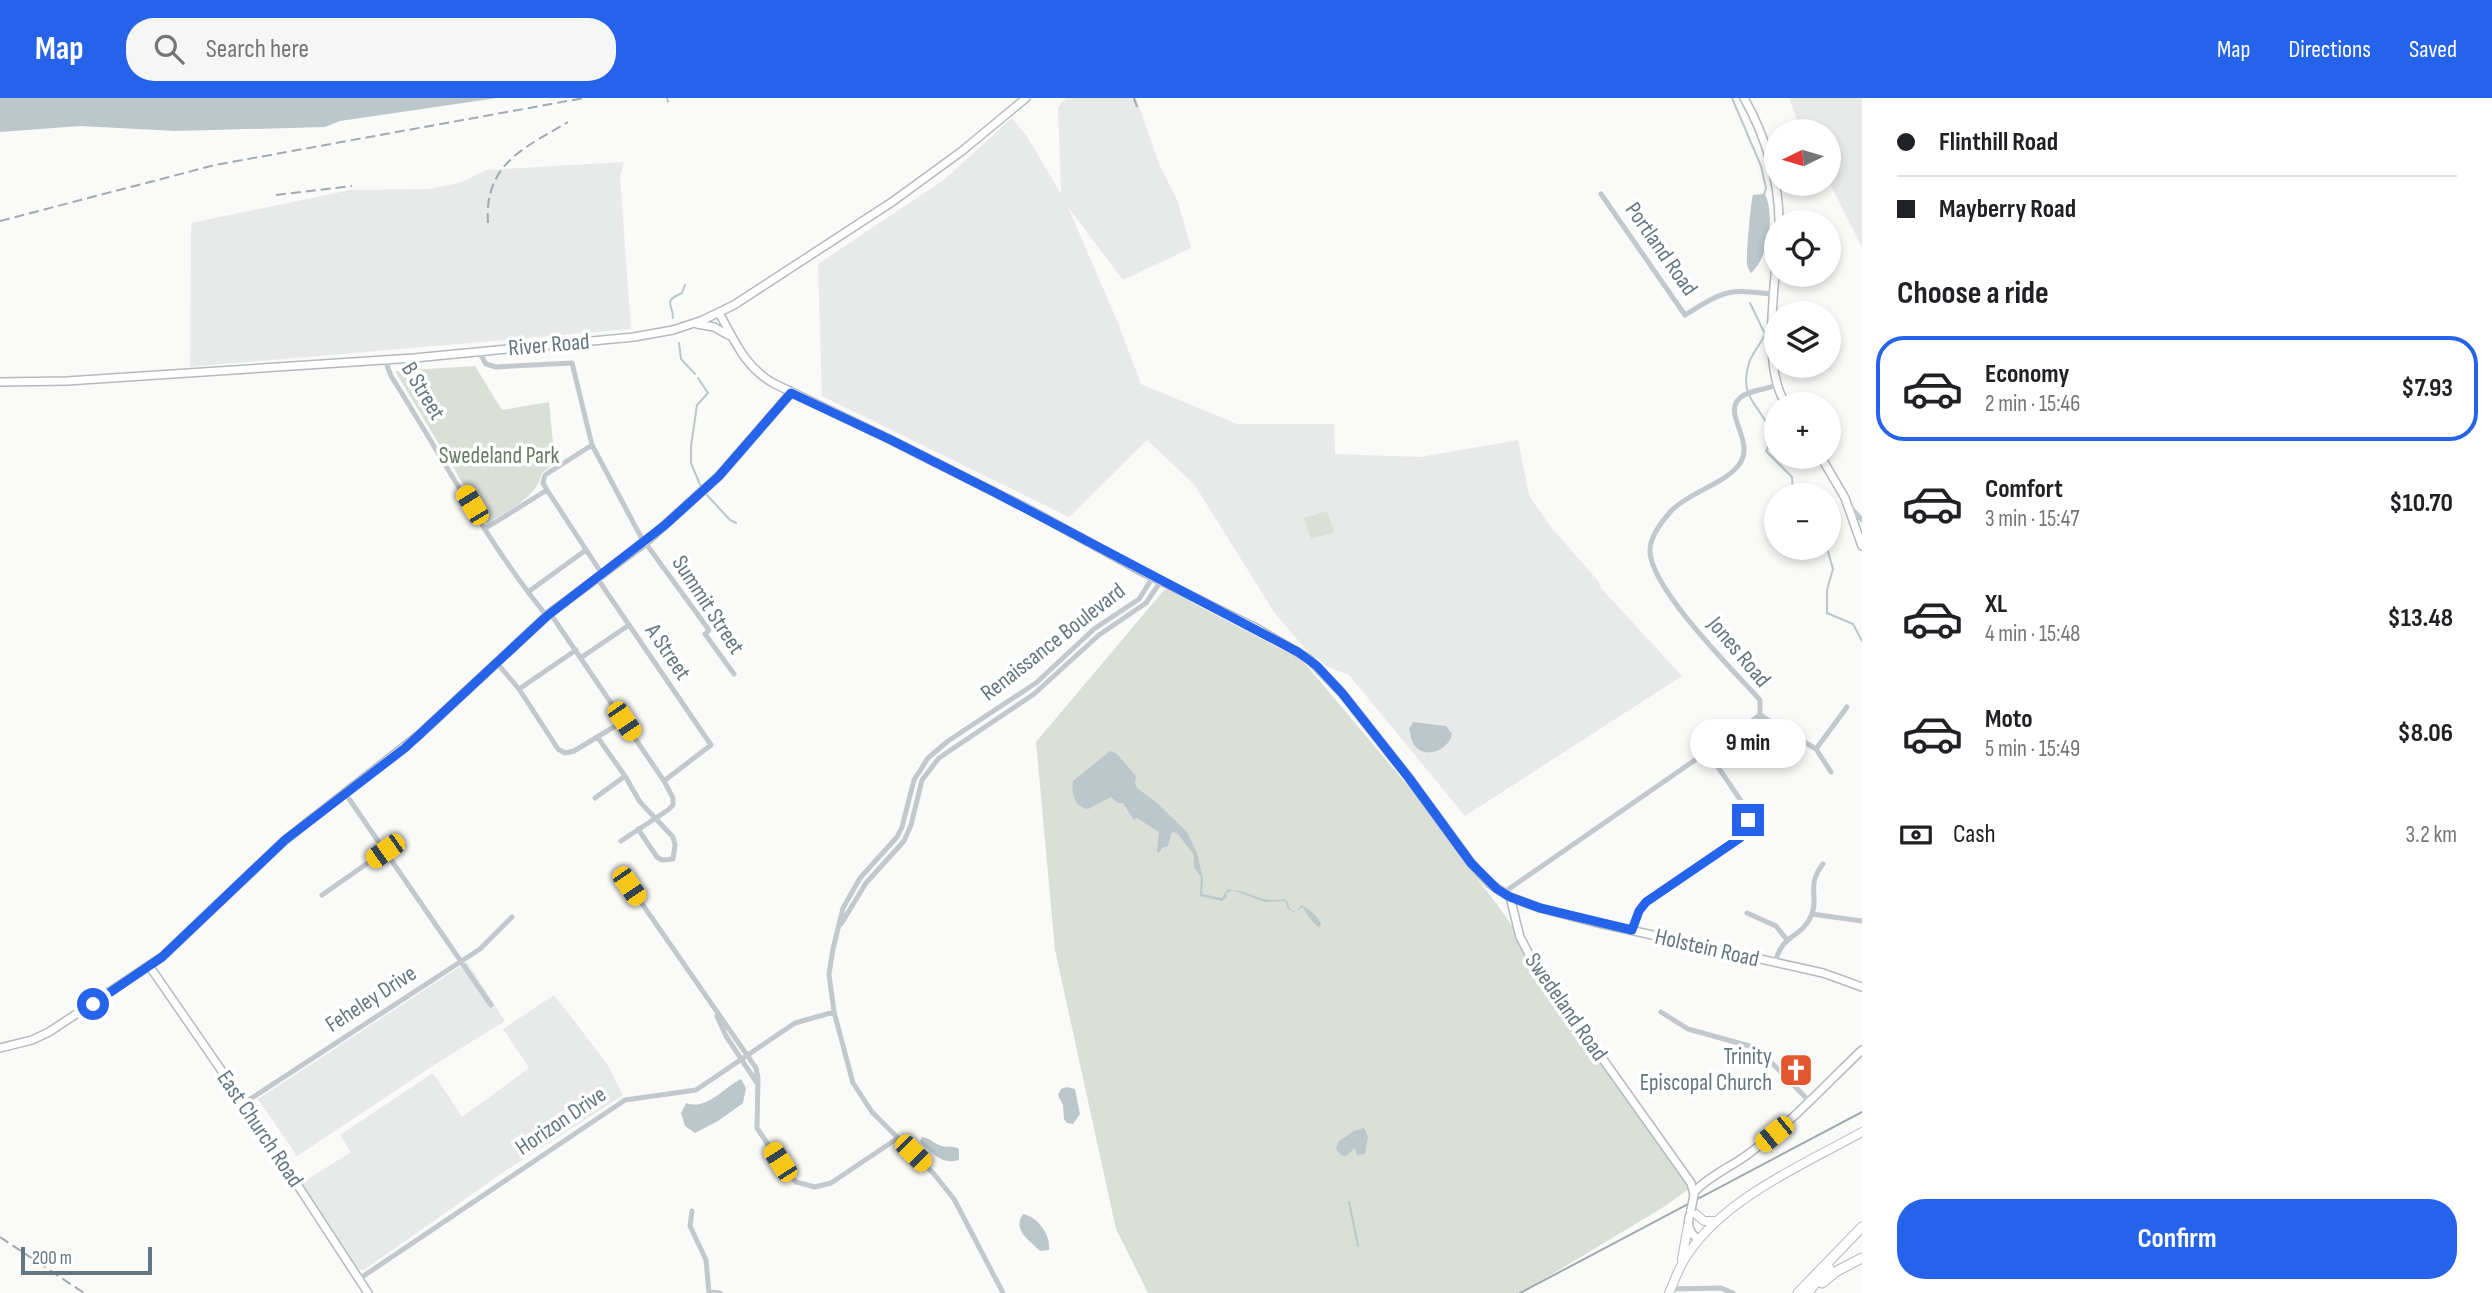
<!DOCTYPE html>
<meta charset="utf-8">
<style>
body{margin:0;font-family:"Sofia Sans Condensed",sans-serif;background:#f6f6f6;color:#202124;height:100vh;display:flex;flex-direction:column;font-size:26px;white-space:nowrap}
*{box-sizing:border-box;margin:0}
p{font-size:23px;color:#757577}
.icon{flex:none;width:38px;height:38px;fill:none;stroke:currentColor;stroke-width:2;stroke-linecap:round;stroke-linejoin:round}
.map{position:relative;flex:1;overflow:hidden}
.sheet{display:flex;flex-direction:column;background:#fff;width:630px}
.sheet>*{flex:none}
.hud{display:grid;align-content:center;height:154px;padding:0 35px;background:#fff}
.needle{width:46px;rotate:265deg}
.tools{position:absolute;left:1764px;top:21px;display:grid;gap:14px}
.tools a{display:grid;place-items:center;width:77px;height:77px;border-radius:50%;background:#fff;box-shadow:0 4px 10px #0003;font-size:35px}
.scale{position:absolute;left:21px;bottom:18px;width:131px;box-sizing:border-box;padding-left:7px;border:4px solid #657683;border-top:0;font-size:19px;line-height:24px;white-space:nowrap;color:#657683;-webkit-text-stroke:5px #fff;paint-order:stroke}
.end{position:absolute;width:32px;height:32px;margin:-16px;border:9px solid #2563eb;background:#fff;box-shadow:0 0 0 4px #fff}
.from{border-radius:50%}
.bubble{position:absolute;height:49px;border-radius:24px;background:#fff;box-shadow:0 4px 10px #0003;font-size:23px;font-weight:700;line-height:49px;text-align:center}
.car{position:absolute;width:21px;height:42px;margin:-21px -10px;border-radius:9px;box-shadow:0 0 5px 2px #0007;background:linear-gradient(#f5c518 24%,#345 0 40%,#f5c518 0 76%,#345 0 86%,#f5c518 0)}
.hud b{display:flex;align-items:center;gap:24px;height:66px;font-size:26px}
.hud b+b{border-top:2px solid #e0e0e0}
.hud i{width:18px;height:18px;background:#202124}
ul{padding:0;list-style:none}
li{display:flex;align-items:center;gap:21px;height:105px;margin:0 14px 10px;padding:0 21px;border:4px solid transparent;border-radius:28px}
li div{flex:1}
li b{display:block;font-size:26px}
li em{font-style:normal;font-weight:700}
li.current{border-color:#2563eb}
li>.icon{width:63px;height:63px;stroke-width:1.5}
h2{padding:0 35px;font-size:32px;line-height:84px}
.pay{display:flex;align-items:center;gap:18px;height:77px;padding:0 35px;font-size:26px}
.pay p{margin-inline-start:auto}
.primary-button{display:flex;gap:14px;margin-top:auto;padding:14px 35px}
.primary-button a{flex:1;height:80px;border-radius:28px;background:#2563eb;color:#fff;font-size:28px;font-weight:700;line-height:80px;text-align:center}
header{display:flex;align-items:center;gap:42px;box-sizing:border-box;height:98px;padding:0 35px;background:#2563eb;color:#fff}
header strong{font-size:33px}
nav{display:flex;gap:38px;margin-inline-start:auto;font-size:24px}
.search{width:490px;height:63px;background:#f6f6f6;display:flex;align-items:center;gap:18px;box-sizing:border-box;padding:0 24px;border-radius:28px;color:#757577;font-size:26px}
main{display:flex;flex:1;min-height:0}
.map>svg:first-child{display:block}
</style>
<header>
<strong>Map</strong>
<div class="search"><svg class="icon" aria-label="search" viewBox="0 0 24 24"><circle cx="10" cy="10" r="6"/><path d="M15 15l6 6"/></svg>Search here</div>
<nav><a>Map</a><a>Directions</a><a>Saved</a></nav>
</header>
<main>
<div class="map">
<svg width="1862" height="1195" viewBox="0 0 1862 1195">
<rect width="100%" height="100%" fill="#fafaf8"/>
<path fill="#e8e9e9" d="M 1066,0 L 1136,0 L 1160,68 L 1178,104 L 1191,150 L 1123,182 L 1068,109 L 1118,225 L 1141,286 L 1237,326 L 1334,326 L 1335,356 L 1421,359 L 1518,342 L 1529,397 L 1550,428 L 1599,484 L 1600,489 L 1682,578 L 1465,718 L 1349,577 L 1326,568 L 1306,552 L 1274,514 L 1194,386 L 1147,342 L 1069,419 L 822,298 L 818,166 L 945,81 L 1012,20 L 1028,40 L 1061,96 L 1058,9 Z
M 1789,0 L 1862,0 L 1862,149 L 1829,84 L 1829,33 L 1801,33 Z
M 624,64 L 620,79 L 631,231 L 190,269 L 191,125 L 350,92 L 429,91 L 459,85 L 487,72 Z
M 467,864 L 505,923 L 434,967 L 297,1058 L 258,1001 Z
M 554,897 L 608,967 L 623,997 L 498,1078 L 364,1172 L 357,1171 L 300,1086 L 351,1054 L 340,1037 L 433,975 L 462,1019 L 529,970 L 503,931 Z"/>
<path fill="#dadfd7" d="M 475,268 L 502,312 L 549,304 L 555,365 L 542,375 C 536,401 508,412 487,426 L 395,273 Z
M 1327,413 L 1334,434 L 1311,441 L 1304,420 Z
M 1164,492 L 1168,492 L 1302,562 L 1414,695 L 1506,819 L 1689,1091 L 1662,1110 L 1521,1195 L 1148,1195 L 1116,1131 L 1055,852 L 1036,644 Z"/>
<path fill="#bbc7cb" d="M 0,0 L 497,0 L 340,23 L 325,29 L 176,33 L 80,28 L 0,34 Z
M 1765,96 C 1775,118 1769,159 1751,175 C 1748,170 1748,171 1747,165 C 1746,158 1751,102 1753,97 Z
M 1413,624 L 1446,628 L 1452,636 C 1449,651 1427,662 1415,648 C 1411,644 1411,636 1409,631 Z
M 1110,653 L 1117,656 L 1136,678 L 1135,685 L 1137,690 L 1157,705 L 1187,734 L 1197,755 L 1203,782 L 1202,796 L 1222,800 L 1227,792 C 1246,789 1259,807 1285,801 L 1288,805 L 1289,810 L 1295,814 L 1302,807 C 1310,813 1318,817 1321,827 L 1319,830 L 1308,818 L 1303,809 L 1294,814 L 1288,811 L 1285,803 L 1265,804 L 1233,792 L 1226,795 L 1227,799 L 1222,803 L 1200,798 L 1201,779 L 1194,769 L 1194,757 L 1177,735 L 1172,734 L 1168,748 L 1162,750 L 1159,755 L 1157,754 L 1159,734 L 1137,720 L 1134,722 L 1123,705 L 1118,705 L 1111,699 L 1088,711 C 1074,708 1071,696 1073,683 Z
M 741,981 L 746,990 L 743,1005 L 718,1023 L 695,1035 L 685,1028 L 681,1015 L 686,1005 C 707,1013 724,989 741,981 Z
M 1067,989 L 1075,991 L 1080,1016 L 1073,1026 L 1067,1025 L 1064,1021 L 1063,1007 L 1058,997 L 1061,991 Z
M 1364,1030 L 1368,1038 L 1365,1056 L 1357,1057 L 1355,1050 L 1346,1058 L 1341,1057 L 1336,1051 L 1338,1044 L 1354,1033 Z
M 922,1039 C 931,1040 935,1047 942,1048 C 950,1050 952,1047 959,1051 L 959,1062 C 941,1067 935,1056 922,1046 L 920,1043 Z
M 1023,1116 C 1038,1119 1051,1137 1049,1152 L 1040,1153 C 1029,1142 1012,1132 1023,1116 Z"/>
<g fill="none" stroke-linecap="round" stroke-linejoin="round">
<path stroke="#bbc7cb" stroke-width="2" d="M 667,0 L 668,4
M 1732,0 L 1761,68 L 1766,90 L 1764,97
M 1750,205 L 1765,236 C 1761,246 1752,255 1749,265 C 1737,303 1765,309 1773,340 L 1766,353 L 1792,379 L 1793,397
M 673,220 C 673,205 662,204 682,195 L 685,187
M 679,245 L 681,261 L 695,276
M 698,280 L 708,295 L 697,307 L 691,348 L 691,365 L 701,389
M 707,397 L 730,422 L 736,425
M 1827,450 L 1833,471 L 1827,492 L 1827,515 L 1853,526 L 1862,543
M 1349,1104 L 1358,1148"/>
<g stroke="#b3babf" stroke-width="10">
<path id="secondary" d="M 1744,0 C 1765,37 1779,82 1779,124
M 1776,165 C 1773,203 1764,274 1786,306
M 719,215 C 735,243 744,268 773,285 L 889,341 L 1032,413 L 1145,475 L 1258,531 L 1309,561 L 1342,595 L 1409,680 L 1471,765 L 1489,785 L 1510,799 L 1540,810 L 1594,824 L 1823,875 L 1862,889
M 697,226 L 714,229 L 728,237
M 0,284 L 67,283 L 414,260 L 634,239 L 673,232 L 703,222 L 734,207 L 892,104 L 962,53 L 1026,0
M 1821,359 L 1845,400 L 1862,448
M 1510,799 L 1520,839 L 1531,860 L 1691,1085 L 1694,1097
M 150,869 L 244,1005 L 368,1195
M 0,950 L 32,942 L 49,934 L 162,859 L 285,742 L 419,637 L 550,515 L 648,442 L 719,378 L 791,295
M 1694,1094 C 1711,1076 1732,1069 1751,1054 C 1791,1025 1826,986 1862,952
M 1691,1114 C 1686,1125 1688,1134 1698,1141"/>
</g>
<g stroke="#b5babe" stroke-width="10">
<path id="primary" d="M 1691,1112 L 1704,1123 L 1717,1123
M 1682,1161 L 1688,1128
M 1669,1195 C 1675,1182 1679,1168 1688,1156 C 1726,1099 1803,1067 1862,1034"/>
</g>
<g stroke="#b4b9bd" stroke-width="11">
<path id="highway" d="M 1822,1185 L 1837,1173 L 1862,1160
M 1798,1195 L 1862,1129
M 1807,1195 L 1829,1170"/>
</g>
<path stroke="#c3c8cc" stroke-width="5" d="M 1601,96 L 1685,217 C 1726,192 1726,191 1773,196
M 479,254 L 486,266 L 496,269 L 572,265 L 592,347 L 641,439 L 709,532 L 705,536 L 734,576
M 385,262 L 391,278 C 442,358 487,445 547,518
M 547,392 L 602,476
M 1848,407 L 1862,422
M 486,430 L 547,392 L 543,385 L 545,377 L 592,347
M 597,480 L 711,647 L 664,683
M 528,494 L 586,452
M 550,515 L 664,683 L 673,700 L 673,707 L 668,712 L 621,743
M 582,559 L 629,527
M 497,565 L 519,591 L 558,651 L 565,655 L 574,653 L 617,627
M 519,591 L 576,552
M 1760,617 L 1816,651 L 1831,674
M 598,640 L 625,678 L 640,704 L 673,739 L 675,747 L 673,761 L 662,762 L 657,759 L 638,731
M 1816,651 L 1847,609
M 345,695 L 491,907
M 595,700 L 625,678
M 618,778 L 627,784 L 756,970 L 758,980 L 757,1030 L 788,1076 L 796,1084 L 815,1089 L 831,1085 L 898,1040
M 1503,795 L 1760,617 L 1760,602 C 1733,572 1652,492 1650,454 C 1649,439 1662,423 1672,412 C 1690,394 1722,387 1738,368 C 1758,344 1720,315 1741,299 C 1749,292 1765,292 1776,287
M 322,797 L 385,753
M 1747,815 L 1776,828 L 1787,842
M 1812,816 L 1862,823
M 841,826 L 866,785 L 904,743 L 911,727 L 922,682 L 939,660 L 1034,596 L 1099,537 L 1146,505 L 1161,483
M 1631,832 L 1639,813 L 1646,804 L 1739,740 L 1747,732 L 1748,713 L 1707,653
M 1775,865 C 1782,835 1802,840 1811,818 C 1820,799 1805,789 1823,766
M 1661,914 L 1688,931 L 1753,949 L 1771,964 L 1808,1002
M 717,918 L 726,938 L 757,985
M 244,1005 L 480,851 L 512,819
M 692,1113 L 690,1128 L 706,1162 L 709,1195
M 359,1181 L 625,1002 L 696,992 L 795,925 L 834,914
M 1671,1191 L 1721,1190 L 1733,1195
M 709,1194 L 720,1195
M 1003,1195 L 954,1101 L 934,1076 L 872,1014 L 853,985 L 834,914 L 829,876 L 833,851 L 843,810 L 860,780 L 897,739 L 902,729 L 914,682 L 928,660 L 948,643 L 1036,585 L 1094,531 L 1139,501 L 1153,479"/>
<use href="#secondary" stroke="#fff" stroke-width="7"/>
<use href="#primary" stroke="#fff" stroke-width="8"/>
<use href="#highway" stroke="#fff" stroke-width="9"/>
<path stroke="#a2aab0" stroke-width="2" d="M 1520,1195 L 1862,1014"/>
<path stroke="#a2aab0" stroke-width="2" stroke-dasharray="10 5" stroke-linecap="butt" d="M 1134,0 L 1137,9
M 276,97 L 352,88
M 0,123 L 215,67 L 584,0
M 488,125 C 484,66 524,50 568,24
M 0,1139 L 84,1195"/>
<g stroke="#b3babf" stroke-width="10" stroke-linecap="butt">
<path id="secondary-bridge" d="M 1691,1112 L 1694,1097"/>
</g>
<use href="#secondary-bridge" stroke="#fff" stroke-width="7"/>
</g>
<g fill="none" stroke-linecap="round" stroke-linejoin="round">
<path stroke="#2563eb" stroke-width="9" d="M 93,906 L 162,859 L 285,742 L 405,650 L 547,518 L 665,427 L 719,378 L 791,295 L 889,341 L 996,395 L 1298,554 L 1317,568 L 1342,595 L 1409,680 L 1471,765 L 1497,791 L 1510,799 L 1540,810 L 1632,832 L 1639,813 L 1646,804 L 1740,740 L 1746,732 L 1748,722"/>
</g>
<defs>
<g id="church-square" transform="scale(1.75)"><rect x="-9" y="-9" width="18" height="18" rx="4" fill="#e4572e" stroke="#fff"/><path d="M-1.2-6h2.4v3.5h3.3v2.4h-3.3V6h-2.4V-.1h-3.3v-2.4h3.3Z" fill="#fff"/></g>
</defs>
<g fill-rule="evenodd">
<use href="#church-square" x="1796" y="972"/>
</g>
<g text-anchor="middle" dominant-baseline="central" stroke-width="7" stroke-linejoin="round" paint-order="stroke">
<g font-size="23" fill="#657683" stroke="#fff">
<text transform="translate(1661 151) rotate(55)">Portland Road</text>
<text transform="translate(549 247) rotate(-5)">River Road</text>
<text transform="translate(423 293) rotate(59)">B Street</text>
<text transform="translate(708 507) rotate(57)">Summit Street</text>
<text transform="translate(1053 544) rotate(-38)">Renaissance Boulevard</text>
<text transform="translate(668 554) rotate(56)">A Street</text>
<text transform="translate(1739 554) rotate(50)">Jones Road</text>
<text transform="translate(1707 850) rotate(13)">Holstein Road</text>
<text transform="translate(371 901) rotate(-33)">Feheley Drive</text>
<text transform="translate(1566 909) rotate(55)">Swedeland Road</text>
<text transform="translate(561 1023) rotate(-34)">Horizon Drive</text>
<text transform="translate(260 1031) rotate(56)">East Church Road</text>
</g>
<g font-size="23" fill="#687a64" stroke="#fff">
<text x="499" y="358">Swedeland Park</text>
</g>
<g font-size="23" fill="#657683" stroke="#fff" text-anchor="end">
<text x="1772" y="959">Trinity<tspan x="1772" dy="26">Episcopal Church</tspan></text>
</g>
</g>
</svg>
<div class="tools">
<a><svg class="needle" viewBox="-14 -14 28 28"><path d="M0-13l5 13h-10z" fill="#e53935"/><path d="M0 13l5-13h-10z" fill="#757577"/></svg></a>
<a><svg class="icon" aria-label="locate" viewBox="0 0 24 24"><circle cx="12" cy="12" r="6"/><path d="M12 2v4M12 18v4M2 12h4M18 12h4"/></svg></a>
<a><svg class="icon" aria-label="layers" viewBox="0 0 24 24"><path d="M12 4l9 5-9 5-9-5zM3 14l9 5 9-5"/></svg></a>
<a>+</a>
<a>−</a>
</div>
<div class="scale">200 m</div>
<i class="end from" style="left:93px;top:906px"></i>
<i class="end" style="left:1748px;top:722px"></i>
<div class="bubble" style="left:1690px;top:621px;width:116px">9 min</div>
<i class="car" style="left:472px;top:407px;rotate:329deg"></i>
<i class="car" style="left:624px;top:623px;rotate:146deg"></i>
<i class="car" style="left:385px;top:753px;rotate:235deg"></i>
<i class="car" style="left:629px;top:788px;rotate:146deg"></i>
<i class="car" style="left:1774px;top:1036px;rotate:231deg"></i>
<i class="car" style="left:913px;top:1055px;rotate:135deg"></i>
<i class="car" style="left:780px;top:1064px;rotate:327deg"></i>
</div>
<section class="sheet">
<div class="hud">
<b><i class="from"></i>Flinthill Road</b>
<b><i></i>Mayberry Road</b>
</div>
<h2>Choose a ride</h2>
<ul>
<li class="current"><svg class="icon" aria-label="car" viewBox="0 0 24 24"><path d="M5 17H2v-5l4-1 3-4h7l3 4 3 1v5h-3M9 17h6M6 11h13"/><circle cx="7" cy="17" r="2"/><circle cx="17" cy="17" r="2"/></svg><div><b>Economy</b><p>2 min · 15:46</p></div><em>$7.93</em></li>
<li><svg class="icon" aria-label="car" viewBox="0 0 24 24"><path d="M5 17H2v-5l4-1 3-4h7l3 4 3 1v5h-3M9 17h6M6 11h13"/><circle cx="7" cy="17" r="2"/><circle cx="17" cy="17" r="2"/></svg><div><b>Comfort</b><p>3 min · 15:47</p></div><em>$10.70</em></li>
<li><svg class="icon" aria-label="car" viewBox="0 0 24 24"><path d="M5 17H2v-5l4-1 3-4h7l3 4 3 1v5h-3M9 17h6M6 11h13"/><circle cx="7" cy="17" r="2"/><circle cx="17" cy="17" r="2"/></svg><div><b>XL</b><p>4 min · 15:48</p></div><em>$13.48</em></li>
<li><svg class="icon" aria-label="car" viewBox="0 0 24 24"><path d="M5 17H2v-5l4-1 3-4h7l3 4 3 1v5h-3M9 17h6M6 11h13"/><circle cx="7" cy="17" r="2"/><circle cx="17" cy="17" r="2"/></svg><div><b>Moto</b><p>5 min · 15:49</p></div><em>$8.06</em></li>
</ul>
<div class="pay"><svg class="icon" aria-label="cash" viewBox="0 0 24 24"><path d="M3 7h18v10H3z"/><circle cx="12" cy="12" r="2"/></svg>Cash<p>3.2 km</p></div>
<div class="primary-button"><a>Confirm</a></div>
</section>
</main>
